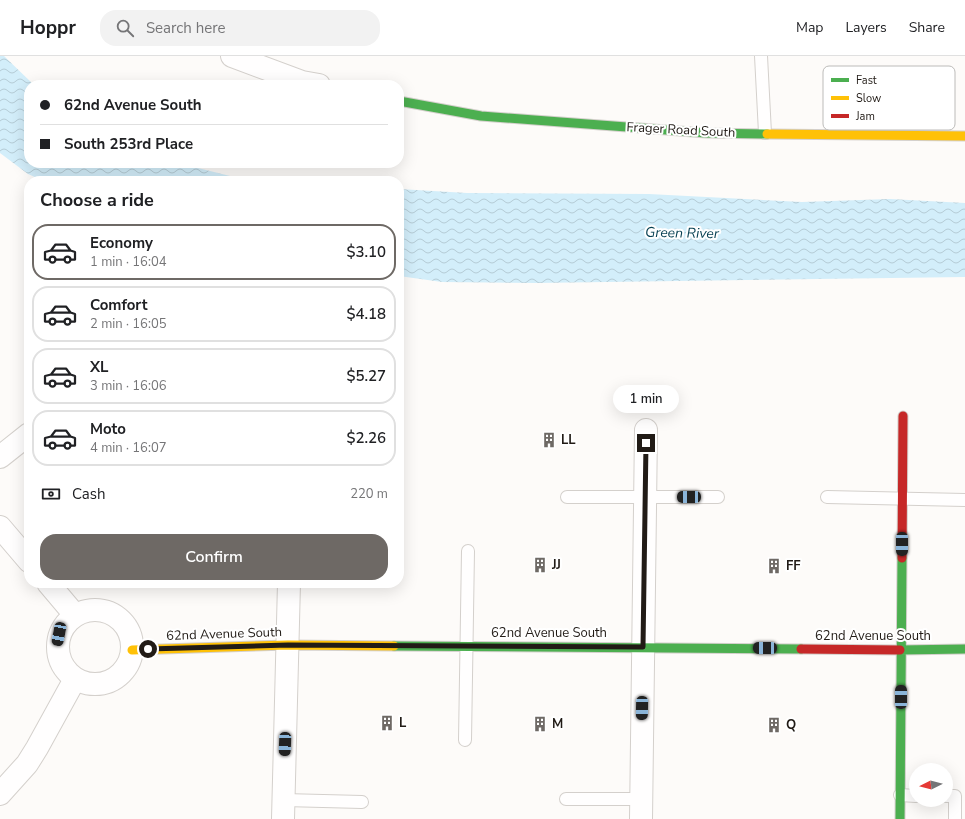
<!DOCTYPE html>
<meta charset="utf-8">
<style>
body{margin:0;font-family:"Nunito Sans",sans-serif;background:#f2f2f2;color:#202124;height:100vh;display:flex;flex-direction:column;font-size:15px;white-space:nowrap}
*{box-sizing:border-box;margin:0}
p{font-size:13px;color:#757577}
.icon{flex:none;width:22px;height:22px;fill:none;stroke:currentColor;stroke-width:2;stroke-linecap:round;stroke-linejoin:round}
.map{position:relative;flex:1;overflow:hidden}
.panel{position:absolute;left:24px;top:120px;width:380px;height:412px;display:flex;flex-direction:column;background:#fff;border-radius:16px;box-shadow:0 4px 16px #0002}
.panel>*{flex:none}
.top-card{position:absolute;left:24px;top:24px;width:380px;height:88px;border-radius:16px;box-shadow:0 4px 16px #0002;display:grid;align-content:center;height:88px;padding:0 16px;background:#fff}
.needle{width:26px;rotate:264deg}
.fabs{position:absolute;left:909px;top:707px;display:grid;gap:8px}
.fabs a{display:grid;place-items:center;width:44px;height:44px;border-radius:50%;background:#fff;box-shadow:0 4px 16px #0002;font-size:20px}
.end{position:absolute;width:18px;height:18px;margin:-9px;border:5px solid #211b16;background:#fff;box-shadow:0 0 0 2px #fff}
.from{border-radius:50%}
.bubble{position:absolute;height:28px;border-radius:14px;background:#fff;box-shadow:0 4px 16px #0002;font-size:13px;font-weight:600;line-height:28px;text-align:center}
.car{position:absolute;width:12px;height:24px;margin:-12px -6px;border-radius:5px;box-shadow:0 0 3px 1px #0007;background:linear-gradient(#222 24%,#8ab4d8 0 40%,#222 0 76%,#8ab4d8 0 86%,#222 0)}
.top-card b{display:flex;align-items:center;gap:14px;height:38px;font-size:15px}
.top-card b+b{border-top:1px solid #e0e0e0}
.top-card i{width:10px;height:10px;background:#202124}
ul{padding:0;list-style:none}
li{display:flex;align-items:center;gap:12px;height:56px;margin:0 8px 6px;padding:0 8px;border:2px solid #e0e0e0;border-radius:16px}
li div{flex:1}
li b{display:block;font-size:15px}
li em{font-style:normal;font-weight:600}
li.current{border-color:#6e6965}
li>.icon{width:36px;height:36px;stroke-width:1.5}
h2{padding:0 16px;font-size:18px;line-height:48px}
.pay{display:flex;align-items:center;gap:10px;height:44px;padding:0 16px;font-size:15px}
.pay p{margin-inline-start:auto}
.action{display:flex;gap:8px;margin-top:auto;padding:8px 16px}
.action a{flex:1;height:46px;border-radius:16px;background:#6e6965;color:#fff;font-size:16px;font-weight:600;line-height:46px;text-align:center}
header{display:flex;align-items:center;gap:24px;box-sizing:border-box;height:56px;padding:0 20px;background:#fff;border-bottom:1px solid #e0e0e0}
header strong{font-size:19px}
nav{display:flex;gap:22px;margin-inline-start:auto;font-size:14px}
.search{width:280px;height:36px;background:#f2f2f2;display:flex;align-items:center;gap:10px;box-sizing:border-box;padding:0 14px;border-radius:16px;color:#757577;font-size:15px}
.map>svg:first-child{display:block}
</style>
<header>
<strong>Hoppr</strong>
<div class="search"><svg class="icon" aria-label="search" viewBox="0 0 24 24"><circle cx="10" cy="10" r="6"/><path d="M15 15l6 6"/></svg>Search here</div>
<nav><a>Map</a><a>Layers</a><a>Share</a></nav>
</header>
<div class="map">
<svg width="965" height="763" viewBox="0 0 965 763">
<defs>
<pattern id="water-waves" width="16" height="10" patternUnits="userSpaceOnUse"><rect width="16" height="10" fill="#d3eefa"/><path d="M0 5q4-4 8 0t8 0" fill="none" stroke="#b5ccd6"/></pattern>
</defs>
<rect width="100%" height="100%" fill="#fdfbf9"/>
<path fill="url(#water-waves)" d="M 0,0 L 4,0 L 34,29 L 29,29 L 29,107 L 178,107 L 234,121 L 286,125 L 44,125 L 28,118 L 0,97 Z
M 399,133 L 467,137 L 649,138 L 802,146 L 890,143 L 965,147 L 965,221 L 536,227 L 442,226 L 399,220 Z"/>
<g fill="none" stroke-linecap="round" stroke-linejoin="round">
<g stroke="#d4d0cc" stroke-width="14">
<path id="lane" d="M 761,0 L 765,77
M 567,441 L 718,441
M 827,441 L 965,444
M 465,684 L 468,495
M 900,739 L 916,740
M 946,740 L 955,740 L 955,763
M 566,743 L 641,743
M 284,744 L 362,746"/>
</g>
<g stroke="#d4d0cc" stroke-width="24">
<path id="street" d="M 232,0 L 302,26 L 319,29
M 0,401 L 29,378
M 0,471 L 29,505
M 48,527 L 75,559
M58 591a37 37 0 1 1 74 0a37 37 0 1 1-74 0Z
M 0,738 L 27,708 L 37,692 L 75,623
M 283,763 L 289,527
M 641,763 L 646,374"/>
</g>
<g stroke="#d4d0cc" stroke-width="11">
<path id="fast" d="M 399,45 L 481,60 L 706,77 L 767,78
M 394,590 L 801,593
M 900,594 L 965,593
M 900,763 L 902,502"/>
</g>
<g stroke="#d4d0cc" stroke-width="11">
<path id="slow" d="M 767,78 L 965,80
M 132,594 L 288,589 L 394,590"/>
</g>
<g stroke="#d4d0cc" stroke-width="11">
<path id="jam" d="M 902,502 L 903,360
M 801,593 L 900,594"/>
</g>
<use href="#lane" stroke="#fffefe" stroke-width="12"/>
<use href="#street" stroke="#fffefe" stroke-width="22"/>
<use href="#fast" stroke="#4caf50" stroke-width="9"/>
<use href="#slow" stroke="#ffc107" stroke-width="9"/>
<use href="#jam" stroke="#c62828" stroke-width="9"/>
</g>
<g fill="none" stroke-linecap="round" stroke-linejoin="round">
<path stroke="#211b16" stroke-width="5" d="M 148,593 L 288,589 L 643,591 L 646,387"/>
</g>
<defs>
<g id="building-bare" transform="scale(1.2)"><path d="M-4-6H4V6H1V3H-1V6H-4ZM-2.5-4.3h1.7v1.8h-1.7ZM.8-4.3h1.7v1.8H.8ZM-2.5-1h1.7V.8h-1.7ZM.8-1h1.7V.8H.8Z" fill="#6e6965" stroke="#fff" stroke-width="2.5" paint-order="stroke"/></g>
</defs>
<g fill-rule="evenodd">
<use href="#building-bare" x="549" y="384"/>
<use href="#building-bare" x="540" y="509"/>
<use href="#building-bare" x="774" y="510"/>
<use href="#building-bare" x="387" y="667"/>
<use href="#building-bare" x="540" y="668"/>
<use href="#building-bare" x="774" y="669"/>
</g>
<g text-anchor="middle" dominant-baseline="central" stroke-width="4" stroke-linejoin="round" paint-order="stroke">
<g font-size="13" fill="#211b16" stroke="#fff">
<text transform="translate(681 74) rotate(3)">Frager Road South</text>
<text x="549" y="577">62nd Avenue South</text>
<text transform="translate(224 578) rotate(-2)">62nd Avenue South</text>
<text x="873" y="580">62nd Avenue South</text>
</g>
<g font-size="13" font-weight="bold" fill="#211b16" stroke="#fff" text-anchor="start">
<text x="561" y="384">LL</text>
<text x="552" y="509">JJ</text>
<text x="786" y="510">FF</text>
<text x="399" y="667">L</text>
<text x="552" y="668">M</text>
<text x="786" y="669">Q</text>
</g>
<g font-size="14" font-style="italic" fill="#053f51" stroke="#fff">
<text transform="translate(682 177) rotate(1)">Green River</text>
</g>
</g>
<rect x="823" y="10" width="132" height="64" rx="6" fill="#fff" stroke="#bcbbb9" stroke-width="1"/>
<rect x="831" y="22" width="18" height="4" fill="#4caf50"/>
<rect x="831" y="40" width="18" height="4" fill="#ffc107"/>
<rect x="831" y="58" width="18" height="4" fill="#c62828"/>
<g font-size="11" fill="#211b16">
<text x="856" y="28">Fast</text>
<text x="856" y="46">Slow</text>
<text x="856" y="64">Jam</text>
</g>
</svg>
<div class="fabs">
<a><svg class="needle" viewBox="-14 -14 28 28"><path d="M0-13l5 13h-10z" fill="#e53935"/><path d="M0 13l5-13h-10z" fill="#757577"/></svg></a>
</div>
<i class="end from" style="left:148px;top:593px"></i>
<i class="end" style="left:646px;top:387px"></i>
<div class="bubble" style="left:613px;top:329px;width:66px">1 min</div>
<i class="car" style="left:689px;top:441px;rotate:270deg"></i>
<i class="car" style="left:902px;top:488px;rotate:180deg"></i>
<i class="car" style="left:59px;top:578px;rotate:191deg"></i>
<i class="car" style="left:765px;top:592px;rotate:271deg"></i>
<i class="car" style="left:901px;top:641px;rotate:0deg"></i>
<i class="car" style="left:642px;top:652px;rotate:181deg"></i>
<i class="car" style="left:285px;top:688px;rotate:182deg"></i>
<div class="top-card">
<b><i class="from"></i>62nd Avenue South</b>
<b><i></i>South 253rd Place</b>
</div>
<section class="panel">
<h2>Choose a ride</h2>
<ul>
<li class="current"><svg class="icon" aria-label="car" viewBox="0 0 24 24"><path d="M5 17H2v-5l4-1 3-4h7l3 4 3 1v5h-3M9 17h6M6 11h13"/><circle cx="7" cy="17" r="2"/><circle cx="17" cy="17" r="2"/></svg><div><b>Economy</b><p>1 min · 16:04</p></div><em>$3.10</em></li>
<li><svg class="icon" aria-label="car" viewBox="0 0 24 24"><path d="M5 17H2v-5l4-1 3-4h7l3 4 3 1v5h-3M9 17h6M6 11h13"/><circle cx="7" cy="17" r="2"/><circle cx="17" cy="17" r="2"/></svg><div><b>Comfort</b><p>2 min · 16:05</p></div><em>$4.18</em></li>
<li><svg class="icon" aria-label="car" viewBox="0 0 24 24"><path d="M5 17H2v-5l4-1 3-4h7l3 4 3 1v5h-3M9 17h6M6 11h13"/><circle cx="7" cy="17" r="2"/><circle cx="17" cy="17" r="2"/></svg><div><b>XL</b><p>3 min · 16:06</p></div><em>$5.27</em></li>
<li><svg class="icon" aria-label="car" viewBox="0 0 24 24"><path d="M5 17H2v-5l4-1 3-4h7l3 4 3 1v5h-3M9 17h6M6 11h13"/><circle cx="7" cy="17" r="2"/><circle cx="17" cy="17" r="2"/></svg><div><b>Moto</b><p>4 min · 16:07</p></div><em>$2.26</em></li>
</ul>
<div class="pay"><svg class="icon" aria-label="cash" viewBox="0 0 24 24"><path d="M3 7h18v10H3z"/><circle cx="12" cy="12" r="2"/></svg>Cash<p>220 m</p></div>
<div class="action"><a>Confirm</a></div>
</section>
</div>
